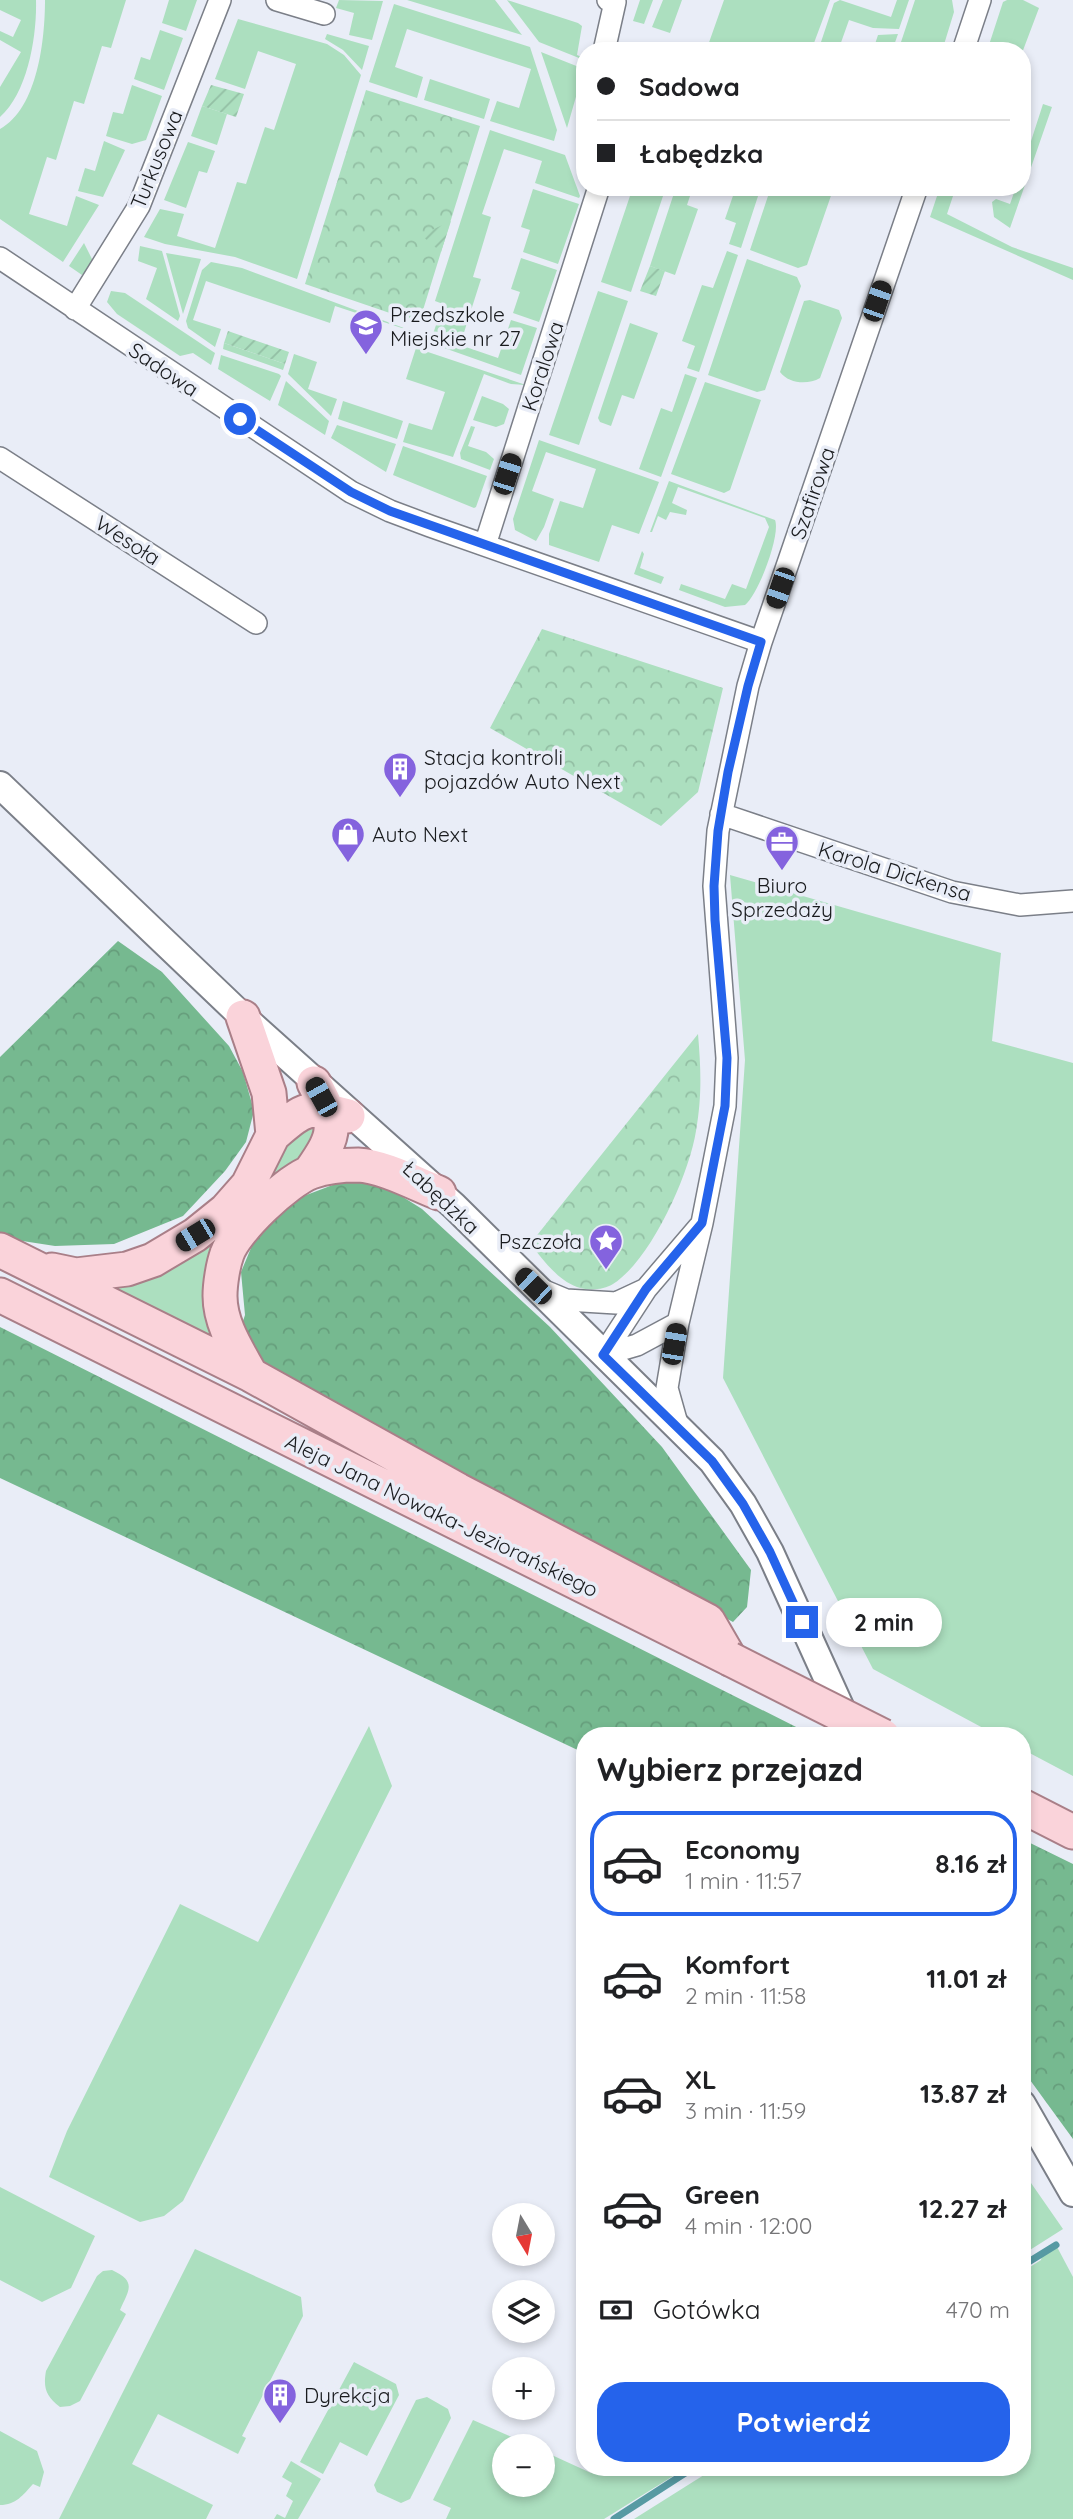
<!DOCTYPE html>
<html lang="pl">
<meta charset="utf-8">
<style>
body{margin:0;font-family:Quicksand,sans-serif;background:#f6f6f6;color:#202124;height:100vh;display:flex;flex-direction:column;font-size:26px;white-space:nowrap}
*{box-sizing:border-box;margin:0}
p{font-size:23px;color:#757577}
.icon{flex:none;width:38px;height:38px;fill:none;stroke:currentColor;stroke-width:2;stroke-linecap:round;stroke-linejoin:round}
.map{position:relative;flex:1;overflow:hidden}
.panel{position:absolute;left:576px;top:1727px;width:455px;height:749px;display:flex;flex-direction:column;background:#fff;border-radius:28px;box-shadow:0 4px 10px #0003}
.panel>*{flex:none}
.hud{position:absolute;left:576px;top:42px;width:455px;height:154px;border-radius:28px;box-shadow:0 4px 10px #0003;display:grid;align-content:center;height:154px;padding:0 21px;background:#fff}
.needle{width:46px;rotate:170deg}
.buttons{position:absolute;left:492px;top:2203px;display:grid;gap:14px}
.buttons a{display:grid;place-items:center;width:63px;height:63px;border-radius:50%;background:#fff;box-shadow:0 4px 10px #0003;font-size:35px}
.end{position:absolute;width:32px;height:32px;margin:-16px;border:9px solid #2563eb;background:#fff;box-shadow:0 0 0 4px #fff}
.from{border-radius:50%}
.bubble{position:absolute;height:49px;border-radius:24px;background:#fff;box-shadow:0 4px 10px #0003;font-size:23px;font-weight:800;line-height:49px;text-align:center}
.car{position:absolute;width:21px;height:42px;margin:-21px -10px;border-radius:9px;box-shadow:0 0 5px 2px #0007;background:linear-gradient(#222 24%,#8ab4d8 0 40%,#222 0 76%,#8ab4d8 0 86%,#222 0)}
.hud b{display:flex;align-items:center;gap:24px;height:66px;font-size:26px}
.hud b+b{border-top:2px solid #e0e0e0}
.hud i{width:18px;height:18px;background:#202124}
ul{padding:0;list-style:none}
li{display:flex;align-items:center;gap:21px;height:105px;margin:0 14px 10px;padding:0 7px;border:4px solid transparent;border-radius:28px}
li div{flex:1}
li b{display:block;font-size:26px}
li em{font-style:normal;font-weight:800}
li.current{border-color:#2563eb}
li>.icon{width:63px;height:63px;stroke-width:1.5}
h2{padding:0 21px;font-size:32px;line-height:84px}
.pay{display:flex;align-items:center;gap:18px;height:77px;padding:0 21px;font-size:26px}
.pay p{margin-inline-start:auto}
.action{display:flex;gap:14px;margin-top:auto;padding:14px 21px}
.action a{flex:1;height:80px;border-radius:28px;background:#2563eb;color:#fff;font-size:28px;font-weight:800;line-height:80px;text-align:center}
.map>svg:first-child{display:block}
</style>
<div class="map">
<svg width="1073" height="2519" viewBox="0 0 1073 2519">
<defs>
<pattern id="forest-crowns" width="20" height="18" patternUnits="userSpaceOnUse" patternTransform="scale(1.75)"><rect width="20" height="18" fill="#76b990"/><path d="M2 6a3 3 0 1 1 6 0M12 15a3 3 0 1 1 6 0" fill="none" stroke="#669e7c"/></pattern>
<pattern id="park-crowns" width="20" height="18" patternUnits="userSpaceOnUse" patternTransform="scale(1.75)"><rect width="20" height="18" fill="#acdfbf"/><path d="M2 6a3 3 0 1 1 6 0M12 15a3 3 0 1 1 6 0" fill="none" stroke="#93bfa4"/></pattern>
<pattern id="garden-furrows" width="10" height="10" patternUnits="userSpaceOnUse" patternTransform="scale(1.75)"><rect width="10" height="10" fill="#acdfbf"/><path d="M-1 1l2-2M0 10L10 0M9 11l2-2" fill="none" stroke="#93bfa4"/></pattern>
</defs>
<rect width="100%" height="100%" fill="#e9edf7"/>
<path fill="#acdfbf" d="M 0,0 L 36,0 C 37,36 28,92 0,117 L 0,87 L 21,52 L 0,40 L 0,31 L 13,37 L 21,20 L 0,10 Z
M 45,0 L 126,0 L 111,48 L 102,46 L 84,104 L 74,101 L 56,160 L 47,157 L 29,214 L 67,226 L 76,196 L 99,205 L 63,262 L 0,219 L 0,129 C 38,108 45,39 45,0 Z
M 169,0 L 197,0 L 186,31 L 162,23 Z
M 339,0 L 383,1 L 372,40 L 349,35 L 354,13 L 336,8 Z
M 407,0 L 495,0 L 522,35 Z
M 507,0 L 578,23 L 582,26 L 577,55 L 584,58 L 584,60 L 539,42 Z
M 640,0 L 653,0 L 644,24 L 633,21 Z
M 663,0 L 682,0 L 670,33 L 652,27 Z
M 724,0 L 830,0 L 811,51 L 706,51 Z
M 840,0 L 891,17 L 897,0 L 909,0 L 899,29 L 873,28 L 849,20 L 838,51 L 818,51 L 834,3 Z
M 915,0 L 952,0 L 954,12 L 942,51 L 898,51 Z
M 1007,0 L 1023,0 L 1039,8 L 1022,53 L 1022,51 L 987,51 L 1003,2 Z
M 394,4 L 530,47 L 557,130 L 554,141 L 490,121 L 497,101 L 519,108 L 531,69 L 407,29 L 395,67 L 423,77 L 417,98 L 369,82 Z
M 238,19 L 327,44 L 344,55 L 361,75 L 297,279 L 235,257 L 165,244 L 144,237 L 160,209 L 184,214 L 177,236 L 215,248 L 237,182 L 246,184 L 265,127 L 274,130 L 296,64 L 258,51 L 245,89 L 215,79 Z
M 160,30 L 183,38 L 164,90 L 134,79 L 141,57 L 150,60 Z
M 327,34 L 369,46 L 362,70 L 343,50 L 325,39 Z
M 898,34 L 892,51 L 873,50 L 878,35 Z
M 541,52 L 584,69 L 567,128 Z
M 430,79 L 490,99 L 484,119 L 424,100 Z
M 132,85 L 162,96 L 146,140 L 132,144 L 106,136 L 113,112 L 123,114 Z
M 1043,104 L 1052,107 L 1010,228 L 994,217 L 992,202 L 996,199 L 1010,204 L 1016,187 L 1022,187 L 1022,169 Z
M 202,106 L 227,114 L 217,145 L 191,136 Z
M 490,130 L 565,155 L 580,196 L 579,198 L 535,183 L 542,161 L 504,149 L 482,214 L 491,217 L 473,277 L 481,279 L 460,345 L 498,358 L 511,320 L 537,328 L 521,375 L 430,343 L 443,304 L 435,301 Z
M 104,141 L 125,150 L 103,197 L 78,191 L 85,168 L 95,171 Z
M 188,142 L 215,151 L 207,173 L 199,171 L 186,208 L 164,200 Z
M 633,187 L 666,187 L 631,292 L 601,282 Z
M 676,187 L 693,187 L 687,205 L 698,209 L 675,275 L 650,266 Z
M 736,187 L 761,187 L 741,248 L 729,244 L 736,223 L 725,219 Z
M 771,187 L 834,187 L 807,265 L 798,268 L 750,250 Z
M 940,187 L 956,187 L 947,214 L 1012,247 L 1073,268 L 1073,280 L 930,217 Z
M 533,189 L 579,204 L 558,264 L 523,252 L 530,230 L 521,227 Z
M 84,243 L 93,261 L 82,275 L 69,266 Z
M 140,246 L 162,251 L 180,316 L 178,321 L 146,299 L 157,268 L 138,261 Z
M 727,251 L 738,255 L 699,372 L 687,368 L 695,346 L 682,341 L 702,285 L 713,288 Z
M 166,253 L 201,259 L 183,314 Z
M 521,258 L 557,270 L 539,322 L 513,313 L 520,292 L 511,289 Z
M 747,259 L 797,277 L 801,286 L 765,390 L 757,392 L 708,375 Z
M 211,262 L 242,268 L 420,334 L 335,306 L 330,323 L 206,281 L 193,320 L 221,329 L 215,347 L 188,328 L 186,321 L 202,270 Z
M 111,291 L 125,293 L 215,353 L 211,365 L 193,353 L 180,356 L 117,314 L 107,302 Z
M 598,291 L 628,301 L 579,445 L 549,435 Z
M 810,300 L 839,310 L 842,318 L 820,378 C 808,385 789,384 780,372 L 804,301 Z
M 630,323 L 658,333 L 634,399 L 622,395 L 611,426 L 600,422 L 598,418 Z
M 224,343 L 285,364 L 283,370 L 223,349 Z
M 416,348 L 526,385 L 511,384 L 484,374 L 453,457 L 403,442 L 409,423 L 432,430 L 445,392 L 406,379 Z
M 294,354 L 317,362 L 308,389 L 337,399 L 331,416 L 288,374 Z
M 221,355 L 279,374 L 281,376 L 270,401 L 218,369 Z
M 685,374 L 697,378 L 661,477 L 639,469 L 661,408 L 672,412 Z
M 286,381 L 329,421 L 325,435 L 278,405 Z
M 705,382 L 761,400 L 730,490 L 724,493 L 671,474 Z
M 482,396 L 503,404 L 509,409 L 504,424 L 496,427 L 473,420 Z
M 343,401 L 403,421 L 397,439 L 338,419 Z
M 337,425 L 396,444 L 386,472 L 331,438 Z
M 471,426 L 475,427 L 468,446 L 486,452 L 494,459 L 490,470 L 461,459 L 460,453 Z
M 539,440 L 659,482 L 639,534 L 612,525 L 599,562 L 549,545 L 549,534 L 560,501 L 583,508 L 596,469 L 546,452 L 532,491 L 554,499 L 544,527 L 536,541 L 515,530 L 513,519 Z
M 403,446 L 487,476 L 476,507 L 474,508 L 393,475 Z
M 669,481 L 775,520 C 781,535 758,595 745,605 L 725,607 L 679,590 L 681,584 L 725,599 L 732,584 L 746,589 L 769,527 L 765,518 L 678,487 L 672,503 L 687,510 L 686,515 L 670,512 L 666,520 L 658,516 L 652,532 L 650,532 Z
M 642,551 L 644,554 L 640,568 L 664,577 L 661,584 L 634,574 Z
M 730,875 L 1001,953 L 992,1041 L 1073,1063 L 1073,1776 L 1022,1749 L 1022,1736 L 998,1736 L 873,1669 L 723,1378 L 745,1060 Z
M 317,1123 L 313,1154 L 254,1200 L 219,1346 L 94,1284 L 159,1266 L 282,1144 Z
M 369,1726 L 392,1786 L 183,2201 L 164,2216 L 140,2222 L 49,2177 L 67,2131 L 180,1904 L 258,1942 Z
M 1022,2170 L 1063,2229 L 1022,2255 Z
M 0,2187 L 95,2236 L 71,2288 L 42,2302 L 0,2280 Z
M 1056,2245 L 1073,2277 L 1073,2519 L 634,2519 L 715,2468 L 1022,2468 L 1022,2272 L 1041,2260 L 1042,2254 Z
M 195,2249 L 301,2297 L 303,2316 L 242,2436 L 246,2438 L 238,2454 L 158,2414 L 132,2464 L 213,2505 L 206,2519 L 59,2519 Z
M 112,2270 C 137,2282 129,2289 120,2310 L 126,2314 L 80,2401 L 70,2406 L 60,2407 C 46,2396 43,2388 46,2371 L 97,2276 L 103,2271 Z
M 354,2362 L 396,2384 L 399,2395 L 367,2456 L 340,2442 L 323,2474 L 300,2462 Z
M 427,2397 L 448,2409 L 451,2418 L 410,2499 L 401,2503 L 377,2492 L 374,2485 L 416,2400 Z
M 473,2420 L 532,2446 L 504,2446 L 504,2485 L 542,2485 L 543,2451 L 591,2473 L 600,2468 L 686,2468 L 604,2519 L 446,2519 L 451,2508 L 433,2500 Z
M 0,2431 L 37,2451 L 44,2472 L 40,2487 L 33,2484 C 23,2495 16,2505 0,2505 Z
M 291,2461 L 321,2479 L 298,2519 L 274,2519 L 277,2514 L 285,2518 L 293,2501 L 286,2496 L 292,2483 L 282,2477 Z"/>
<path fill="url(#forest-crowns)" d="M 118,941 L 162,972 L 229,1046 L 243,1072 L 254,1111 L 246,1142 L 225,1171 L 183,1216 L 114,1244 L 55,1246 L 16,1240 L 0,1233 L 0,1057 Z
M 379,1182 L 422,1209 L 550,1327 L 662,1447 L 751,1570 L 747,1607 L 733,1622 L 282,1378 L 257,1356 L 242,1324 L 245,1315 L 241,1272 L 256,1236 L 288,1202 L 338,1183 Z
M 0,1327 L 814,1736 L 584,1736 L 584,1753 L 0,1478 Z
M 1022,1839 L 1073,1864 L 1073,2139 L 1022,2069 Z"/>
<path fill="url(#park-crowns)" d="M 366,90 L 480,126 L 419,323 L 305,284 Z
M 542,629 L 723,688 L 698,792 L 661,826 L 490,728 Z
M 698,1034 C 701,1070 702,1096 696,1131 C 689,1175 651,1260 613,1284 C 604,1290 587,1291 577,1287 C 556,1279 543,1259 530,1244 Z"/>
<path fill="url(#garden-furrows)" d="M 211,85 L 244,94 L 236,117 L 202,106 Z
M 451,221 L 441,252 L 421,235 Z
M 650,266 L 665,271 L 656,296 L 640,291 Z
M 228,331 L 289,352 L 285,364 L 224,343 Z"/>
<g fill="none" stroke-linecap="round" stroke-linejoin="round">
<path stroke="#579aa3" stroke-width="7" d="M 1022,2266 L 1056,2245
M 614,2519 L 693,2468"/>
<g stroke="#7b7f88" stroke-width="24">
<path id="minor" d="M 277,0 L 324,14
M 604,51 L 615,2 L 608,0
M 963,51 L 980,0
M 0,258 L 351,492 L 390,511 L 430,526 L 761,642
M 75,309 L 139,206 L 220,0
M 0,458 L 256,623
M 485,545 L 599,187
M 721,814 L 952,892 L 1020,905 L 1073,901
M 542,1290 L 566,1300 L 616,1303 L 646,1289
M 603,1355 L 646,1289 L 699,1227
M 603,1355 L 637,1345 L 678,1323
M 678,1427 L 667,1388 L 678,1323 L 702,1223 L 725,1106 L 727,1058 L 714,886 L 718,831 L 748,686 L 761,642 L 917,187"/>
</g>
<g stroke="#7b7f88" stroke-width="30">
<path id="tertiary" d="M 0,785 L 243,1017 L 454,1206 L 712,1461 L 743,1504 L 770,1552 L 848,1724
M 1022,2104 L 1073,2193"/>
</g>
<g stroke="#a97f88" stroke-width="37">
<path id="primary" d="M 273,1135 C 305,1108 307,1105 348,1116
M 310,1172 C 338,1132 337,1126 314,1083
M 0,1250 L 251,1375 L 458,1490 L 708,1621 L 730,1659
M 52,1270 L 76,1275 L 127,1269 L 153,1260 L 195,1235 L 226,1210 L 248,1185 L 273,1135 L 269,1093 L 243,1017
M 0,1295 L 730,1659
M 251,1375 C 238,1351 220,1325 220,1296 C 220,1284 223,1265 227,1254 C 235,1230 287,1181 311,1172 C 325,1167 343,1165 358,1165 C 383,1166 416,1184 439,1193
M 1022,1806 L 1073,1832"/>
</g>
<use href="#minor" stroke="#fff" stroke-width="21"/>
<use href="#tertiary" stroke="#fff" stroke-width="26"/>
<use href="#primary" stroke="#fad3da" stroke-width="33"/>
<g stroke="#a97f88" stroke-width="37" stroke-linecap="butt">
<path id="primary-bridge" d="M 730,1659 L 883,1736"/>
</g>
<use href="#primary-bridge" stroke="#fad3da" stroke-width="33"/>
</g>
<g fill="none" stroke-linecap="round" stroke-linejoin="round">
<path stroke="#2563eb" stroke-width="9" d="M 240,419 L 351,492 L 390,511 L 761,642 L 748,686 L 728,772 L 718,831 L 714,886 L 715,920 L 727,1058 L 725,1106 L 702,1223 L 646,1289 L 603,1355 L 712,1461 L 743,1504 L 770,1552 L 802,1622"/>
</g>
<defs>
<g id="school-pin" transform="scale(1.75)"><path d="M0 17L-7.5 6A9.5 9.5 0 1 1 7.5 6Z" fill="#8463de" stroke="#e9edf7"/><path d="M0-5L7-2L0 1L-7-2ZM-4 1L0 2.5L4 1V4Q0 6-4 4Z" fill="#fff"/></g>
<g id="building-pin" transform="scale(1.75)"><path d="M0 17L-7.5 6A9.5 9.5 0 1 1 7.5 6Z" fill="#8463de" stroke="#e9edf7"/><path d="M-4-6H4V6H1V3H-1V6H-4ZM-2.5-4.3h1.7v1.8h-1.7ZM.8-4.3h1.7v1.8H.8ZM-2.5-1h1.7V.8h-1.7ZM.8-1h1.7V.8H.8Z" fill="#fff"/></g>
<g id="shop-pin" transform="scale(1.75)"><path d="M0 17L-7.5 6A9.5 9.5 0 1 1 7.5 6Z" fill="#8463de" stroke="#e9edf7"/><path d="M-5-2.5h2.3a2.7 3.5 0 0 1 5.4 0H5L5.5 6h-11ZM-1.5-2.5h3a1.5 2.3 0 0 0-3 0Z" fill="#fff"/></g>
<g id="office-pin" transform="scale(1.75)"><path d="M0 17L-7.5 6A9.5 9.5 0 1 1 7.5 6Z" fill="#8463de" stroke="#e9edf7"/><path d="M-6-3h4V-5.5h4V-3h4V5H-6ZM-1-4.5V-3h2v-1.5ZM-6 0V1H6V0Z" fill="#fff"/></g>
<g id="sight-pin" transform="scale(1.75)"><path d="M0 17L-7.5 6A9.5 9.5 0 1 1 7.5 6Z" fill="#8463de" stroke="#e9edf7"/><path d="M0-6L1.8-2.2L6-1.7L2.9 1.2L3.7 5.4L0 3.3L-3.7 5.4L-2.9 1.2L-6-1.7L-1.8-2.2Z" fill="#fff"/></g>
</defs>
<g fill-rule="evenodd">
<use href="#school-pin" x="366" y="326"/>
<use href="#building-pin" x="400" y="769"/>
<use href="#shop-pin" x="348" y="834"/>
<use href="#office-pin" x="782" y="842"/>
<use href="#sight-pin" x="606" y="1241"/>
<use href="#building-pin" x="280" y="2395"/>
</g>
<g text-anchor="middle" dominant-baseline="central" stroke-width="7" stroke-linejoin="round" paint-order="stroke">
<g font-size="21" fill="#191b1e" stroke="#e9edf7">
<text transform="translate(156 159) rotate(-68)">Turkusowa</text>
<text transform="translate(542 366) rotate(-72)">Koralowa</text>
<text transform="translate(164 369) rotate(34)">Sadowa</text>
<text transform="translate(812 493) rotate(-71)">Szafirowa</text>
<text transform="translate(128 540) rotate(33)">Wesoła</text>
<text transform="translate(895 871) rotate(17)">Karola Dickensa</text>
<text transform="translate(441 1197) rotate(43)">Łabędzka</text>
<text transform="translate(442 1515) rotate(26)">Aleja Jana Nowaka-Jeziorańskiego</text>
</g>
<g font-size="21" fill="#191b1e" stroke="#e9edf7" text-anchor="start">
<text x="390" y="314">Przedszkole<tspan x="390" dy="24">Miejskie nr 27</tspan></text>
<text x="424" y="757">Stacja kontroli<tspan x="424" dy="24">pojazdów Auto Next</tspan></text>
<text x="372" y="834">Auto Next</text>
<text x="782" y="885" text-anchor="middle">Biuro<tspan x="782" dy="24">Sprzedaży</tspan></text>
<text x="582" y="1241" text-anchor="end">Pszczoła</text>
<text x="304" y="2395">Dyrekcja</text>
</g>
</g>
</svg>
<div class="buttons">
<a><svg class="needle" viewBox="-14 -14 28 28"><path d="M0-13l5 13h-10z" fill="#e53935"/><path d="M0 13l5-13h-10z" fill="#757577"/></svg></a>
<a><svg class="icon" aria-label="layers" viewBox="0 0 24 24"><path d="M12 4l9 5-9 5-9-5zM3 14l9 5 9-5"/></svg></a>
<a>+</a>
<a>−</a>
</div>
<i class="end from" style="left:240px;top:419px"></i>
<i class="end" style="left:802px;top:1622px"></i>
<div class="bubble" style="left:826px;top:1598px;width:116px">2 min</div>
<i class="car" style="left:877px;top:301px;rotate:19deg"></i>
<i class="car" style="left:507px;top:474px;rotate:18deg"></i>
<i class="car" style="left:780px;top:588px;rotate:199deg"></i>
<i class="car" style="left:321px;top:1097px;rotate:331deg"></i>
<i class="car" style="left:195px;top:1235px;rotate:239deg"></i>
<i class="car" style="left:533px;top:1286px;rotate:314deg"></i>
<i class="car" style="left:674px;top:1344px;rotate:10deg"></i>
<div class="hud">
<b><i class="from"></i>Sadowa</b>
<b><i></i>Łabędzka</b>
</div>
<section class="panel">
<h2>Wybierz przejazd</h2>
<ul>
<li class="current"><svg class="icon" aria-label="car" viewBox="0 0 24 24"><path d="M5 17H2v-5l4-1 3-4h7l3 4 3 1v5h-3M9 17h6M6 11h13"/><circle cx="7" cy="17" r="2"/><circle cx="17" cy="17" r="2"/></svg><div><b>Economy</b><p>1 min · 11:57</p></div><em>8.16 zł</em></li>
<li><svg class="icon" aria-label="car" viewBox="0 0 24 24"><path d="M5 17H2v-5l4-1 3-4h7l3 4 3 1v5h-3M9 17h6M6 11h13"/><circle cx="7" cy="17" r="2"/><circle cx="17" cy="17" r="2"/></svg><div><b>Komfort</b><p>2 min · 11:58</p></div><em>11.01 zł</em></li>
<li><svg class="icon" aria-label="car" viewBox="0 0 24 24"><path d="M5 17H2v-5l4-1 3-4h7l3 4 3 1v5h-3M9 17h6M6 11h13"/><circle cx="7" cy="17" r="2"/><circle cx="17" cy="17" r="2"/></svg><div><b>XL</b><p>3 min · 11:59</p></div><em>13.87 zł</em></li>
<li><svg class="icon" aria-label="car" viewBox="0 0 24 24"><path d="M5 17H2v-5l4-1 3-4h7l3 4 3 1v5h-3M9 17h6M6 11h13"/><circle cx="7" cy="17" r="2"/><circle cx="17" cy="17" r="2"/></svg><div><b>Green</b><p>4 min · 12:00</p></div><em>12.27 zł</em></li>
</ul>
<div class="pay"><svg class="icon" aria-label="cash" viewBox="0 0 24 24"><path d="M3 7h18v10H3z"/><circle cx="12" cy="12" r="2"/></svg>Gotówka<p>470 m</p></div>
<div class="action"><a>Potwierdź</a></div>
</section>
</div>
